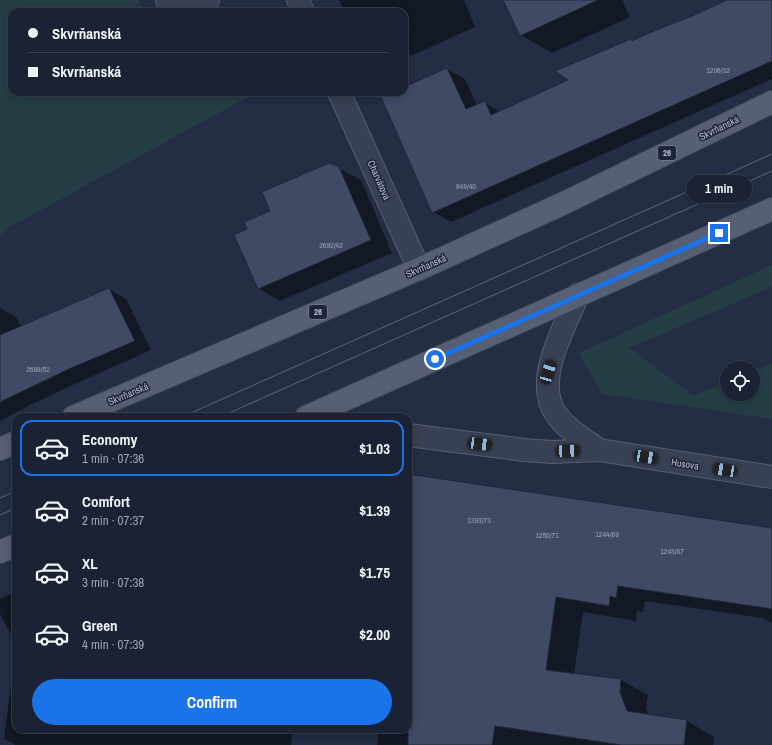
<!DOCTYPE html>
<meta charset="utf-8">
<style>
body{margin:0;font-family:"Archivo Narrow",sans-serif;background:#272f3f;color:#f1f3f6;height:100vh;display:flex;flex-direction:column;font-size:15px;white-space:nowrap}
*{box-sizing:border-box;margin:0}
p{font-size:13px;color:#9fa4ac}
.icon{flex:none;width:22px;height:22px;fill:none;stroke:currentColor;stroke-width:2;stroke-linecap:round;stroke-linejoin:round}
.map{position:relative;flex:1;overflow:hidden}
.panel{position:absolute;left:12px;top:413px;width:400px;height:320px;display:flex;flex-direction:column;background:#1a2233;border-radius:12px;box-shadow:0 2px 10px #0003,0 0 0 1px #383f4e}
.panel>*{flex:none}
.banner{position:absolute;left:8px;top:8px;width:400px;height:88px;border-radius:12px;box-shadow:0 2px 10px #0003,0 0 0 1px #383f4e;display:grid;align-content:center;height:88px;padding:0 20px;background:#1a2233}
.buttons{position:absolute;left:720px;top:361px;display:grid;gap:8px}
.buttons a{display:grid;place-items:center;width:40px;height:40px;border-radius:50%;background:#1a2233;box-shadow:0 2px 10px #0003,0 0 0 1px #383f4e;font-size:20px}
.end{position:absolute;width:18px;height:18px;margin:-9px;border:5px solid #1a73e8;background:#fff;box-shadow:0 0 0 2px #fff}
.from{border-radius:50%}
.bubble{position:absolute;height:28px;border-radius:14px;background:#1a2233;box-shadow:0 2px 10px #0003,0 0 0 1px #383f4e;font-size:13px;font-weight:700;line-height:28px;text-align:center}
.car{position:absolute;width:12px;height:24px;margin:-12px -6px;border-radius:5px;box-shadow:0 0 3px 1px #0007;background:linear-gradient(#222 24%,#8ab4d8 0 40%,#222 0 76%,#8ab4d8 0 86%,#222 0)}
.banner b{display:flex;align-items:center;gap:14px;height:38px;font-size:15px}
.banner b+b{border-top:1px solid #383f4e}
.banner i{width:10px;height:10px;background:#f1f3f6}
ul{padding:7px 0 0;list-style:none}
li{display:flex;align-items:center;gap:12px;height:56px;margin:0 8px 6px;padding:0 12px;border:2px solid transparent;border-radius:12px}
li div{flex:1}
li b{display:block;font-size:15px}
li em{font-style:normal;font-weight:700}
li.selected{border-color:#1a73e8}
li>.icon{width:36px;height:36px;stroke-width:1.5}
.primary-button{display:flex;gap:8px;margin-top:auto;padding:8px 20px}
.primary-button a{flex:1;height:46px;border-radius:24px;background:#1a73e8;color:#fff;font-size:16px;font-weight:700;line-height:46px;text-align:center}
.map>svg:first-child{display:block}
</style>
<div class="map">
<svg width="772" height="745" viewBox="0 0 772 745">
<rect width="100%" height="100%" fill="#232e44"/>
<path fill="#253d44" d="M 0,0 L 138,0 L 146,12 L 12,12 L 12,92 L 257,92 L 10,227 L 0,236 Z
M 772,265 L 772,287 L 629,348 L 694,396 L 727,382 L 727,394 L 753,394 L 753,371 L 772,363 L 772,419 L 602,394 L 579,353 Z"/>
<path fill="#0007" d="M 339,0 L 464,0 L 475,27 L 404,59 L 404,12 L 345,12 Z
M 504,0 L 622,0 L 630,17 L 552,53 L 521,35 Z
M 730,0 L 772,0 L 772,79 L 451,222 L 433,212 L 396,92 L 404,92 L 404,88 L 447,69 L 465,79 L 477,106 L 484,102 L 500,112 L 570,81 L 631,40 L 634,41 Z
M 338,168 L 361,180 L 392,253 L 280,301 L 258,288 L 248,230 L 271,211 Z
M 109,289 L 126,299 L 151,350 L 88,378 L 30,405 L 0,421 L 0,308 L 16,317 L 21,327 Z
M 408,476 L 772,529 L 772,623 L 763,618 L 645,601 L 643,612 L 637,611 L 636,621 L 583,612 L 574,674 L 621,680 L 648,695 L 646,708 L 649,716 L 687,721 L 714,737 L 713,745 L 377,745 L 379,729 L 408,729 Z
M 16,591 L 16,729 L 293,729 L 291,745 L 15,745 L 4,739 L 16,644 L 0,614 L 0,599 Z"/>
<path fill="#404a64" stroke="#1f273a" d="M 503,0 L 598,0 L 520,36 Z
M 727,0 L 772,0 L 772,61 L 432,213 L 381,97 L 393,92 L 404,92 L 404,87 L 447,68 L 466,109 L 485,101 L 491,115 L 568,80 L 555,71 L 631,39 L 632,41 L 649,33 L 692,16 Z
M 329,163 L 339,167 L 371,240 L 258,289 L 234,235 L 247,229 L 244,222 L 270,211 L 262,192 Z
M 109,288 L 135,341 L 71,368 L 0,402 L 0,335 Z
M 408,474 L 772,528 L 772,609 L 618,586 L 616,598 L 610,596 L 609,606 L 556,597 L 546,670 L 621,679 L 620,692 L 627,711 L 687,720 L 684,745 L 621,745 L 495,726 L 492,745 L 408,745 Z"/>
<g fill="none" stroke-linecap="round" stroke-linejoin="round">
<g stroke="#565e70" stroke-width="24">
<path id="minor" d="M 167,0 L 173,6 L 194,7 L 208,0
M 298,0 L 303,12
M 339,92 L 419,269
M 578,295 C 564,328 533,381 556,414 C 567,430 584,439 599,450
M 408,435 L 524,450 L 552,452 L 599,450 L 772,477"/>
</g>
<g stroke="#42495c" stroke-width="24">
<path id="major" d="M 73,417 L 419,269 L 562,204 L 772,102
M 306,417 L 772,209
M 0,449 L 16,442
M 0,552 L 16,545"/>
</g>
<use href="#minor" stroke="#384053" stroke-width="22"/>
<use href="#major" stroke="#565f73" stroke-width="22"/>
<path stroke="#5a647a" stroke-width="1" d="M 182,417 L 772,154
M 220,417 L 772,171
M 0,498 L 16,491
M 0,515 L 16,508"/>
</g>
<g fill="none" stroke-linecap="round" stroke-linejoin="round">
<path stroke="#1a73e8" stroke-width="5" d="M 435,359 L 719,233"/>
</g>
<g text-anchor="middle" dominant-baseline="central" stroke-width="3" stroke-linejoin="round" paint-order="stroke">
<g font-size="8" fill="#98a0b3">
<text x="718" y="70">1206/32</text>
<text x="466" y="186">849/40</text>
<text x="331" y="245">2692/42</text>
<text x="38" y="369">2688/52</text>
<text x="479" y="520">1393/73</text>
<text x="607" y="534">1244/69</text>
<text x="547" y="535">1250/71</text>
<text x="672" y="551">1243/67</text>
</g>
<g fill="#1d2538" stroke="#878fa0" stroke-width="1">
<rect x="658" y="146" width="18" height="14" rx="3"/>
<rect x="309" y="305" width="18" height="14" rx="3"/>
</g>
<g font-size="9" font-weight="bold" fill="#b5bccd">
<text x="667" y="153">26</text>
<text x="318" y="312">26</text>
</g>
<g font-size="10" fill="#b5bccd" stroke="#1d2538">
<text transform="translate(719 128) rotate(-26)">Skvrňanská</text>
<text transform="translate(379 180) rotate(66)">Charvátova</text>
<text transform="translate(426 266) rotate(-24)">Skvrňanská</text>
<text transform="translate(128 394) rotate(-23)">Skvrňanská</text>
<text transform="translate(685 464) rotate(9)">Husova</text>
</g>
</g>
</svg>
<div class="buttons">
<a><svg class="icon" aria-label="locate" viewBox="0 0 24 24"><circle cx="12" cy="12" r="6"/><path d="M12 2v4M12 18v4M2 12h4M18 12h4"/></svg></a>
</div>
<i class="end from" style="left:435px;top:359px"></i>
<i class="end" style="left:719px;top:233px"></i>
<div class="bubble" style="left:686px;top:175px;width:66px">1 min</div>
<i class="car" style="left:548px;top:372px;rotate:17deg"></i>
<i class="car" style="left:480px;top:444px;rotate:97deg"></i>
<i class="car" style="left:568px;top:451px;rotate:88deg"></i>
<i class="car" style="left:646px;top:457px;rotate:99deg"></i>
<i class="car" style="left:725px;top:470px;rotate:279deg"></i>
<div class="banner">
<b><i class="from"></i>Skvrňanská</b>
<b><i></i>Skvrňanská</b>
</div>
<section class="panel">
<ul>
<li class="selected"><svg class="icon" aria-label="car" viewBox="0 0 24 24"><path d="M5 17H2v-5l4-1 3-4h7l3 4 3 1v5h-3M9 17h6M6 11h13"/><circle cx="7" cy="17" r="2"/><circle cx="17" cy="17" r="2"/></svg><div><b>Economy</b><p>1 min · 07:36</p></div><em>$1.03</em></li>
<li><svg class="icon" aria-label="car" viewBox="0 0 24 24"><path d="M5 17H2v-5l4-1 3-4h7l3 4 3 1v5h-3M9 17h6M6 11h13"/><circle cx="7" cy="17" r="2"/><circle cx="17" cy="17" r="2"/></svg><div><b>Comfort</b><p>2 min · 07:37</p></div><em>$1.39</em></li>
<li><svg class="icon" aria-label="car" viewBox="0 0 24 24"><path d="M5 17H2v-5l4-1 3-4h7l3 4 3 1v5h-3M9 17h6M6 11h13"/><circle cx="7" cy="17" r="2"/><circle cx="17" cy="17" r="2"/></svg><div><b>XL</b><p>3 min · 07:38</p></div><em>$1.75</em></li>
<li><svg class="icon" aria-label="car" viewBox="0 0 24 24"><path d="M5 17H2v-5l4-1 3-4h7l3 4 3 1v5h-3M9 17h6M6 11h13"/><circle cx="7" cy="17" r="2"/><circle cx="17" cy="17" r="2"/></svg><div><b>Green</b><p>4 min · 07:39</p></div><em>$2.00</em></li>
</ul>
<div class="primary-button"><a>Confirm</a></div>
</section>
</div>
